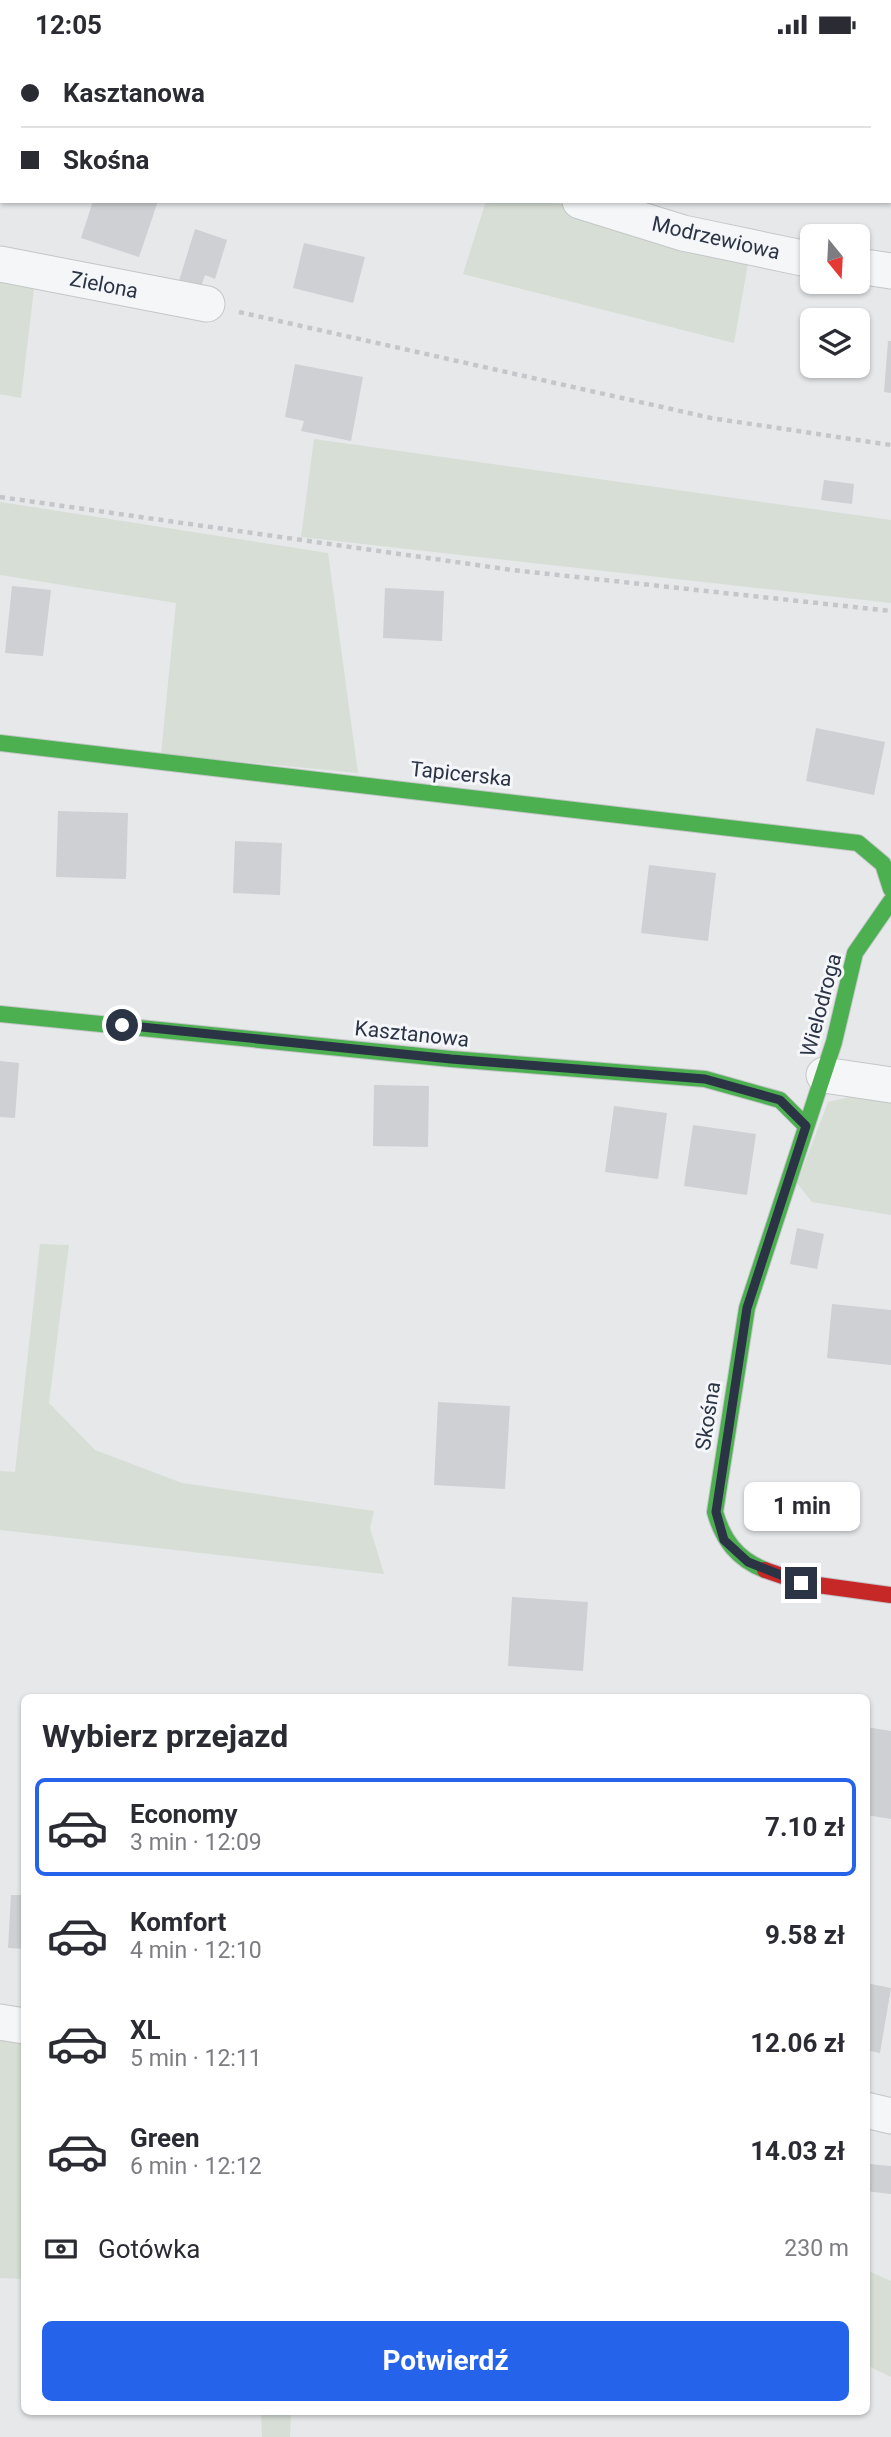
<!DOCTYPE html>
<html lang="pl">
<meta charset="utf-8">
<style>
body{margin:0;font-family:Roboto,sans-serif;background:#f2f2f3;color:#2b2b33;height:100vh;display:flex;flex-direction:column;font-size:26px;white-space:nowrap}
*{box-sizing:border-box;margin:0}
p{font-size:23px;color:#7c7c81}
.icon{flex:none;width:38px;height:38px;fill:none;stroke:currentColor;stroke-width:2;stroke-linecap:round;stroke-linejoin:round}
.map{position:relative;flex:1;overflow:hidden}
.panel{position:absolute;left:21px;top:1645px;width:849px;height:721px;display:flex;flex-direction:column;background:#fff;border-radius:10px;box-shadow:0 2px 5px #0004}
.panel>*{flex:none}
.guide{position:absolute;left:0px;top:0px;width:892px;height:154px;box-shadow:0 2px 5px #0004;display:grid;align-content:center;height:154px;padding:0 21px;background:#fff}
.needle{width:46px;rotate:162deg}
.tools{position:absolute;left:800px;top:175px;display:grid;gap:14px}
.tools a{display:grid;place-items:center;width:70px;height:70px;border-radius:10px;background:#fff;box-shadow:0 2px 5px #0004;font-size:35px}
.end{position:absolute;width:32px;height:32px;margin:-16px;border:9px solid #2b3445;background:#fff;box-shadow:0 0 0 4px #fff}
.from{border-radius:50%}
.bubble{position:absolute;height:49px;border-radius:10px;background:#fff;box-shadow:0 2px 5px #0004;font-size:23px;font-weight:700;line-height:49px;text-align:center}
.guide b{display:flex;align-items:center;gap:24px;height:66px;font-size:26px}
.guide b+b{border-top:2px solid #e1e1e2}
.guide i{width:18px;height:18px;background:#2b2b33}
ul{padding:0;list-style:none}
li{display:flex;align-items:center;gap:21px;height:98px;margin:0 14px 10px;padding:0 7px;border:4px solid transparent;border-radius:10px}
li div{flex:1}
li b{display:block;font-size:26px}
li em{font-style:normal;font-weight:700}
li.on{border-color:#2563eb}
li>.icon{width:63px;height:63px;stroke-width:1.5}
h2{padding:0 21px;font-size:32px;line-height:84px}
.pay{display:flex;align-items:center;gap:18px;height:77px;padding:0 21px;font-size:26px}
.pay p{margin-inline-start:auto}
.primary-button{display:flex;gap:14px;margin-top:auto;padding:14px 21px}
.primary-button a{flex:1;height:80px;border-radius:10px;background:#2563eb;color:#fff;font-size:28px;font-weight:700;line-height:80px;text-align:center}
.status{display:flex;justify-content:space-between;align-items:center;height:49px;padding:0 35px;background:#fff;direction:ltr}
.status svg{height:19px;fill:currentColor}
.map>svg:first-child{display:block}
</style>
<div class="status"><b>12:05</b><svg viewBox="0 0 49 12"><path d="M0 12V9h3v3zM5 12V6h3v6zM10 12V3h3v9zM15 12V0h3v12zM26 1h20v11H26zM47 4h2v5h-2z"/></svg></div>
<div class="map">
<svg width="891" height="2388" viewBox="0 0 891 2388">
<rect width="100%" height="100%" fill="#e6e8ea"/>
<path fill="#d6ded6" d="M 486,152 L 552,152 L 748,214 L 734,294 L 463,225 Z
M 0,222 L 35,231 L 21,349 L 0,345 Z
M 314,390 L 891,471 L 891,554 L 301,488 Z
M 0,453 L 328,504 L 358,724 L 161,705 L 176,554 L 0,526 Z
M 859,1046 L 891,1046 L 891,1166 L 812,1153 L 797,1134 L 828,1053 Z
M 40,1195 L 69,1196 L 49,1354 L 95,1401 L 182,1434 L 374,1462 L 370,1479 L 384,1525 L 0,1481 L 0,1422 L 15,1423 Z
M 0,1983 L 24,1986 L 24,2230 L 0,2229 Z
M 866,2221 L 891,2232 L 891,2328 L 866,2316 Z
M 261,2363 L 291,2363 L 290,2388 L 262,2388 Z"/>
<path fill="#ced0d3" d="M 93,152 L 158,152 L 139,208 L 81,189 Z
M 195,180 L 227,191 L 215,230 L 205,226 L 200,241 L 178,235 Z
M 304,194 L 365,208 L 353,254 L 293,239 Z
M 888,292 L 891,292 L 891,344 L 884,343 Z
M 295,315 L 363,328 L 351,392 L 301,382 L 304,372 L 285,368 Z
M 824,431 L 854,435 L 852,455 L 821,451 Z
M 12,537 L 51,541 L 43,607 L 5,604 Z
M 385,539 L 444,542 L 442,592 L 383,589 Z
M 816,679 L 885,693 L 874,746 L 806,732 Z
M 58,762 L 128,764 L 126,830 L 56,828 Z
M 235,792 L 282,794 L 280,846 L 233,844 Z
M 649,816 L 716,824 L 708,892 L 641,884 Z
M 0,1012 L 19,1014 L 15,1069 L 0,1068 Z
M 374,1036 L 429,1037 L 428,1098 L 373,1097 Z
M 614,1057 L 667,1064 L 658,1130 L 605,1123 Z
M 693,1076 L 756,1085 L 747,1146 L 684,1137 Z
M 797,1179 L 824,1185 L 817,1220 L 790,1215 Z
M 832,1255 L 891,1261 L 891,1316 L 827,1309 Z
M 438,1353 L 510,1357 L 505,1440 L 434,1436 Z
M 512,1548 L 588,1553 L 583,1622 L 508,1617 Z
M 866,1678 L 891,1682 L 891,1770 L 866,1766 Z
M 11,1846 L 24,1846 L 24,1900 L 8,1899 Z
M 866,1934 L 891,1939 L 880,2004 L 866,2001 Z
M 869,2115 L 891,2117 L 891,2145 L 866,2142 Z"/>
<g fill="none" stroke-linecap="round" stroke-linejoin="round">
<g stroke="#c4c6c8" stroke-width="37">
<path id="street" d="M 131,0 L 136,2
M 580,152 L 683,184 L 812,211
M 0,215 L 207,255
M 858,217 L 891,222
M 824,1026 L 891,1036
M 0,1973 L 24,1977
M 866,2061 L 891,2067"/>
</g>
<g stroke="#c4c6c8" stroke-width="18">
<path id="fast" d="M 0,694 L 858,794 L 883,815 L 891,840
M 0,965 L 451,1010 L 705,1030 L 780,1051 L 806,1077
M 765,1521 C 737,1510 723,1491 715,1463 L 747,1259 L 834,993 L 855,904 L 891,852"/>
</g>
<g stroke="#c4c6c8" stroke-width="18">
<path id="jam" d="M 765,1521 L 803,1534 L 891,1546"/>
</g>
<path stroke="#c5c6ca" stroke-width="4.5" stroke-dasharray="5 5" stroke-linecap="butt" d="M 239,263 L 711,369 L 891,396
M 0,448 L 512,521 L 891,562"/>
<use href="#street" stroke="#f5f6f7" stroke-width="35"/>
<use href="#fast" stroke="#4caf50" stroke-width="16"/>
<use href="#jam" stroke="#c62828" stroke-width="16"/>
</g>
<g fill="none" stroke-linecap="round" stroke-linejoin="round">
<path stroke="#2b3445" stroke-width="9" d="M 122,976 L 451,1010 L 705,1030 L 780,1051 L 806,1077 L 747,1259 L 716,1463 L 724,1491 L 748,1513 L 801,1534"/>
</g>
<g text-anchor="middle" dominant-baseline="central" stroke-width="6" stroke-linejoin="round" paint-order="stroke">
<g font-size="21" fill="#2b3445" stroke="#f4f6f9">
<text transform="translate(716 189) rotate(13)">Modrzewiowa</text>
<text transform="translate(104 236) rotate(11)">Zielona</text>
<text transform="translate(461 725) rotate(6)">Tapicerska</text>
<text transform="translate(821 956) rotate(-75)">Wielodroga</text>
<text transform="translate(412 985) rotate(6)">Kasztanowa</text>
<text transform="translate(708 1367) rotate(-81)">Skośna</text>
</g>
</g>
</svg>
<div class="tools">
<a><svg class="needle" viewBox="-14 -14 28 28"><path d="M0-13l5 13h-10z" fill="#e53935"/><path d="M0 13l5-13h-10z" fill="#7c7c81"/></svg></a>
<a><svg class="icon" aria-label="layers" viewBox="0 0 24 24"><path d="M12 4l9 5-9 5-9-5zM3 14l9 5 9-5"/></svg></a>
</div>
<i class="end from" style="left:122px;top:976px"></i>
<i class="end" style="left:801px;top:1534px"></i>
<div class="bubble" style="left:744px;top:1433px;width:116px">1 min</div>
<div class="guide">
<b><i class="from"></i>Kasztanowa</b>
<b><i></i>Skośna</b>
</div>
<section class="panel">
<h2>Wybierz przejazd</h2>
<ul>
<li class="on"><svg class="icon" aria-label="car" viewBox="0 0 24 24"><path d="M5 17H2v-5l4-1 3-4h7l3 4 3 1v5h-3M9 17h6M6 11h13"/><circle cx="7" cy="17" r="2"/><circle cx="17" cy="17" r="2"/></svg><div><b>Economy</b><p>3 min · 12:09</p></div><em>7.10 zł</em></li>
<li><svg class="icon" aria-label="car" viewBox="0 0 24 24"><path d="M5 17H2v-5l4-1 3-4h7l3 4 3 1v5h-3M9 17h6M6 11h13"/><circle cx="7" cy="17" r="2"/><circle cx="17" cy="17" r="2"/></svg><div><b>Komfort</b><p>4 min · 12:10</p></div><em>9.58 zł</em></li>
<li><svg class="icon" aria-label="car" viewBox="0 0 24 24"><path d="M5 17H2v-5l4-1 3-4h7l3 4 3 1v5h-3M9 17h6M6 11h13"/><circle cx="7" cy="17" r="2"/><circle cx="17" cy="17" r="2"/></svg><div><b>XL</b><p>5 min · 12:11</p></div><em>12.06 zł</em></li>
<li><svg class="icon" aria-label="car" viewBox="0 0 24 24"><path d="M5 17H2v-5l4-1 3-4h7l3 4 3 1v5h-3M9 17h6M6 11h13"/><circle cx="7" cy="17" r="2"/><circle cx="17" cy="17" r="2"/></svg><div><b>Green</b><p>6 min · 12:12</p></div><em>14.03 zł</em></li>
</ul>
<div class="pay"><svg class="icon" aria-label="cash" viewBox="0 0 24 24"><path d="M3 7h18v10H3z"/><circle cx="12" cy="12" r="2"/></svg>Gotówka<p>230 m</p></div>
<div class="primary-button"><a>Potwierdź</a></div>
</section>
</div>
